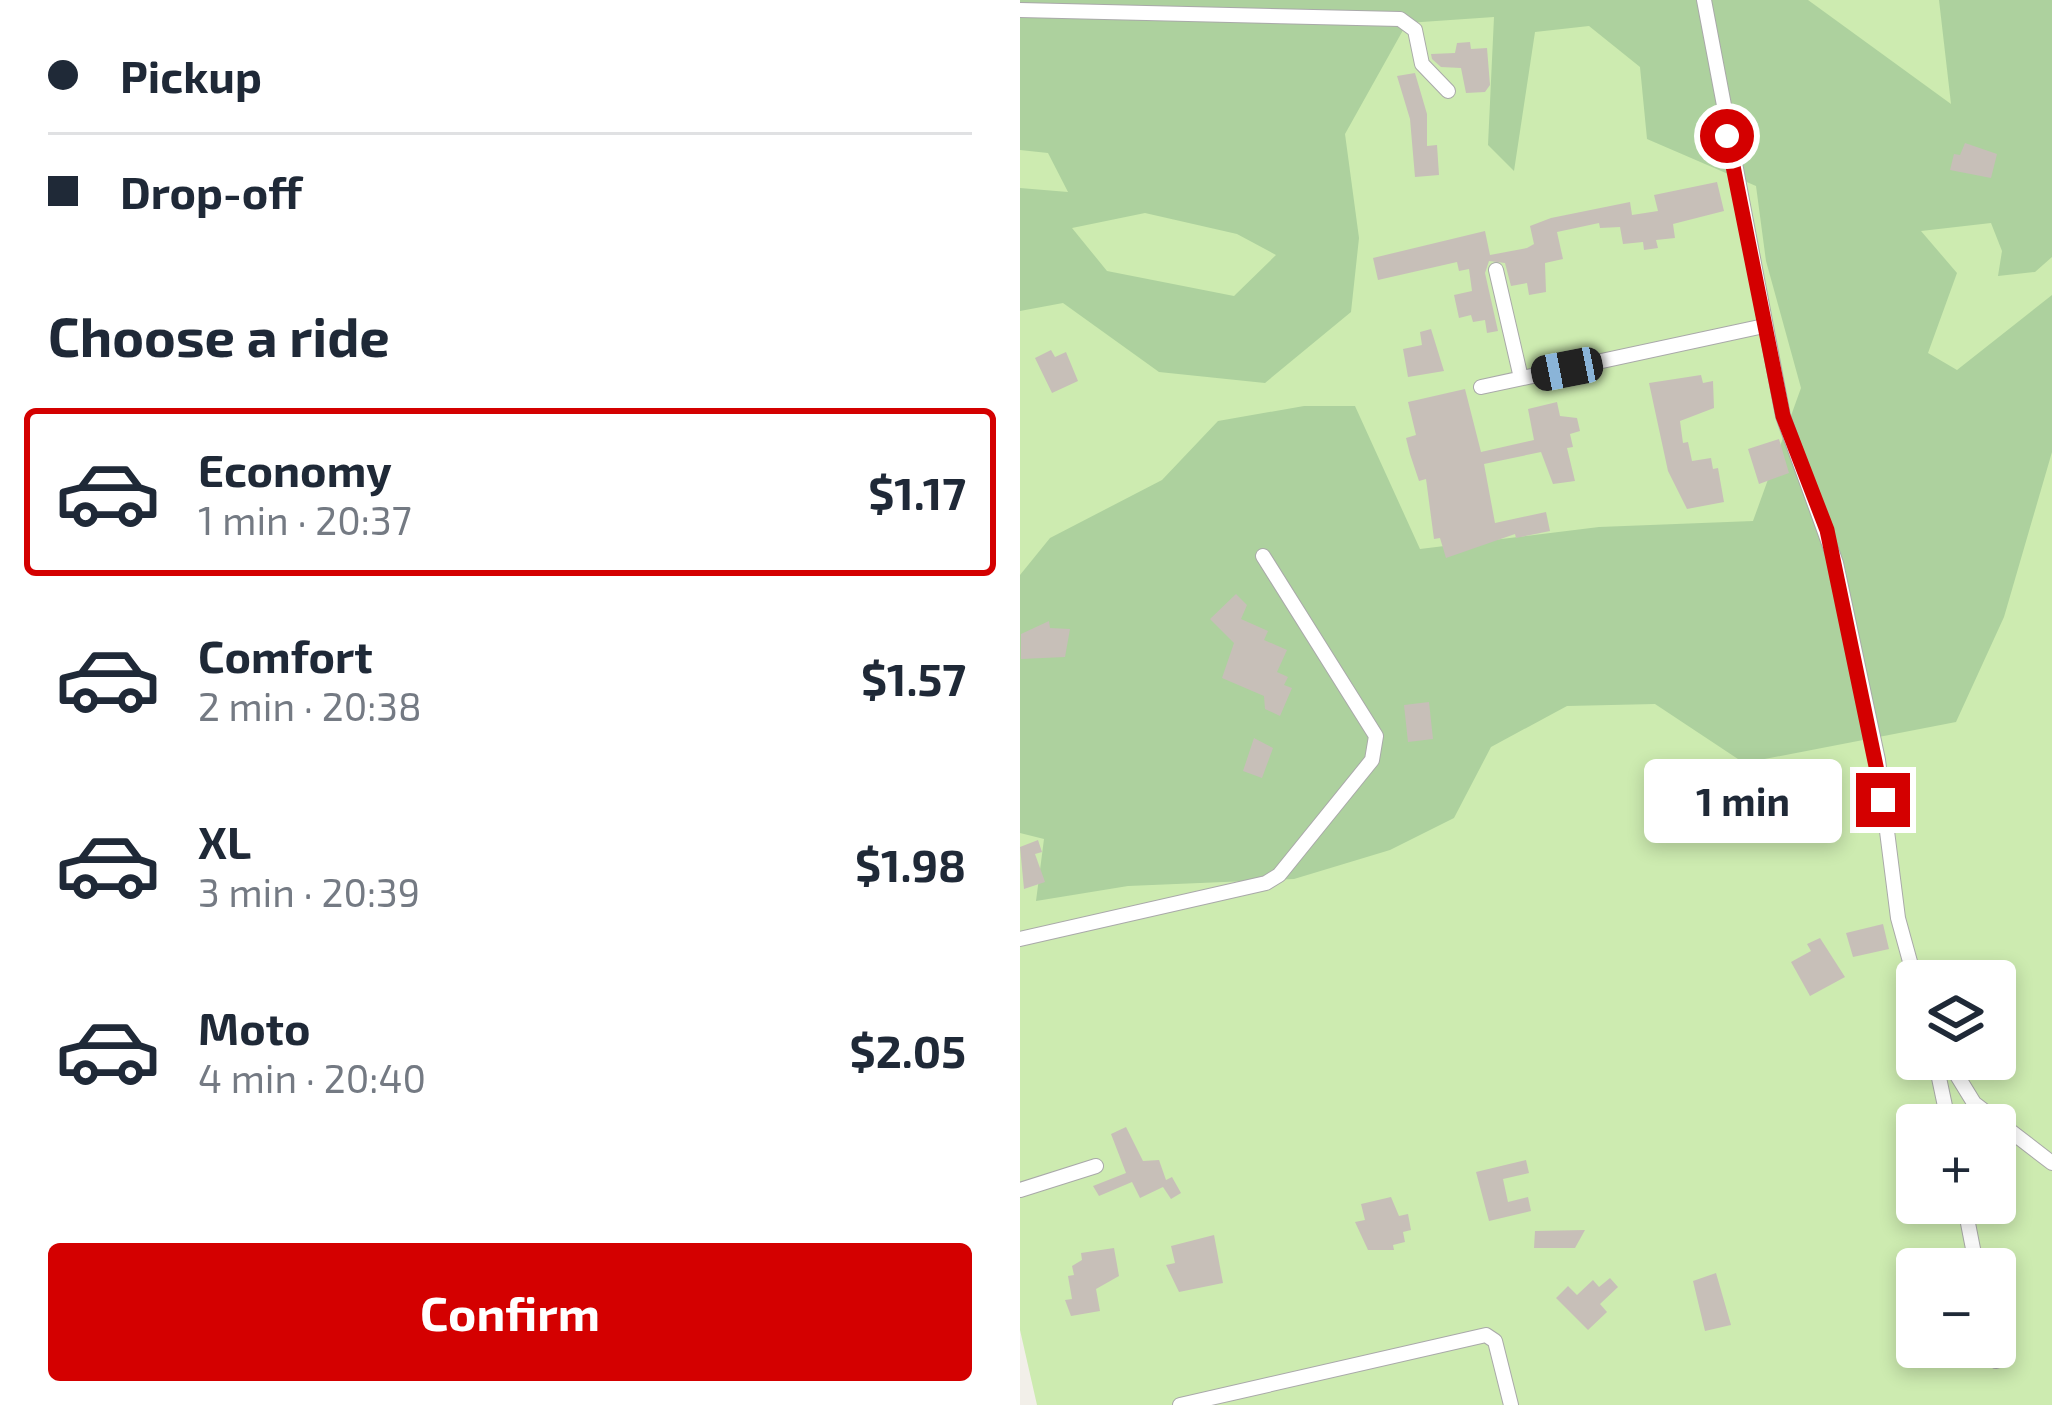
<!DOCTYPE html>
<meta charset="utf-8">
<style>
body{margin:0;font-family:"Exo 2",sans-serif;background:#f6f6f7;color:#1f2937;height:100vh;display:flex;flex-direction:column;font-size:45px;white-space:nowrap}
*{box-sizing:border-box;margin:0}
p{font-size:39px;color:#747a83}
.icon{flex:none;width:66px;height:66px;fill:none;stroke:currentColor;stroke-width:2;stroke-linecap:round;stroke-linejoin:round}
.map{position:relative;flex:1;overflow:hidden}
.side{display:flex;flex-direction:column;background:#fff;width:1020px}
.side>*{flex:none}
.banner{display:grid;align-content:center;height:264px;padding:0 48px;background:#fff}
.tools{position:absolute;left:876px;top:960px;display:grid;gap:24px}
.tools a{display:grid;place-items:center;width:120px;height:120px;border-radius:12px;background:#fff;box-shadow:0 6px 18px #0003;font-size:60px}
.end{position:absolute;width:54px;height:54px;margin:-27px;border:15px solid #d40000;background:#fff;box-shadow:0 0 0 6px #fff}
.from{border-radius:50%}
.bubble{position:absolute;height:84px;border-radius:12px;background:#fff;box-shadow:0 6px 18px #0003;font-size:39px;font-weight:700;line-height:84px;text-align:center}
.car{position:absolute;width:36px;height:72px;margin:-36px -18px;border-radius:15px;box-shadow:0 0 9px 3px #0007;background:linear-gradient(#222 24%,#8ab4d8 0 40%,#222 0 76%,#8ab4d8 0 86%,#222 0)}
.banner b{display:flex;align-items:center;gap:42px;height:114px;font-size:45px}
.banner b+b{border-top:3px solid #e0e1e3}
.banner i{width:30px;height:30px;background:#1f2937}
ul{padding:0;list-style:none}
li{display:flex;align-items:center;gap:36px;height:168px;margin:0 24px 18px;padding:0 24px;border:6px solid transparent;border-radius:12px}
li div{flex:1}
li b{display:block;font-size:45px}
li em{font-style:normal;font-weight:700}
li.on{border-color:#d40000}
li>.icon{width:108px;height:108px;stroke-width:1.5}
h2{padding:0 48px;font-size:54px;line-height:144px}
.primary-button{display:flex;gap:24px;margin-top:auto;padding:24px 48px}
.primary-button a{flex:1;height:138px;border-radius:12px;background:#d40000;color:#fff;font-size:48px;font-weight:700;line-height:138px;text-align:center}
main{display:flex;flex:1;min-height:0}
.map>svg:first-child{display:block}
</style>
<main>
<section class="side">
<div class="banner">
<b><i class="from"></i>Pickup</b>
<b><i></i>Drop-off</b>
</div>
<h2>Choose a ride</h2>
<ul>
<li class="on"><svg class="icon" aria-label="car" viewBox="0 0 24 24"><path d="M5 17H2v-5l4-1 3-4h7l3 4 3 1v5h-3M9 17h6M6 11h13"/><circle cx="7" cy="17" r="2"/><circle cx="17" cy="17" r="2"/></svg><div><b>Economy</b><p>1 min · 20:37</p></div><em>$1.17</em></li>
<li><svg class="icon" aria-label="car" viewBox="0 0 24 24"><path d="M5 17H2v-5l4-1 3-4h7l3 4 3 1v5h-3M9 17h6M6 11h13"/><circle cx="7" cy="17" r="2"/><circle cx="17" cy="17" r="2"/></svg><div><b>Comfort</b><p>2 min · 20:38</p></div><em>$1.57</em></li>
<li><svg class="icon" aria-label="car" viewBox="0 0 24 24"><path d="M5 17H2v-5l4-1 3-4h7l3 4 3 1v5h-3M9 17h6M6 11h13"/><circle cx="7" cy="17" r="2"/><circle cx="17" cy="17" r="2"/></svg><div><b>XL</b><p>3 min · 20:39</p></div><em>$1.98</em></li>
<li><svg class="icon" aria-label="car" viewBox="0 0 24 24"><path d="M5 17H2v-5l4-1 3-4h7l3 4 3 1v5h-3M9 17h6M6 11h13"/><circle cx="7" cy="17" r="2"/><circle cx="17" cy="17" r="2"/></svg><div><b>Moto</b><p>4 min · 20:40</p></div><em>$2.05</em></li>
</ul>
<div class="primary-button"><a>Confirm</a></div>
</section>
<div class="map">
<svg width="1032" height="1405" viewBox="0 0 1032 1405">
<rect width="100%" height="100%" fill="#f2efe9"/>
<path fill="#cdebb0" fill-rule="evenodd" d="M 0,0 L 1032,0 L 1032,1405 L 17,1405 L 0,1330 ZM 897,981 L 975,981 L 975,1059 L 897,1059 ZM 897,1125 L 975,1125 L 975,1203 L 897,1203 ZM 897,1269 L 975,1269 L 975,1347 L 897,1347 Z"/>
<path fill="#add19e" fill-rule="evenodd" d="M 0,0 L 788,0 L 931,104 L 919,0 L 1032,0 L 1032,257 L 1015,272 L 978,276 L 982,251 L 971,223 L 901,231 L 937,273 L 908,353 L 937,370 L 1032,295 L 1032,452 L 984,617 L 936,722 L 724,763 L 635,704 L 547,706 L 471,747 L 434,818 L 370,850 L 274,879 L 108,886 L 16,901 L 24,839 L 0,833 L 0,575 L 30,538 L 142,480 L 198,421 L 284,406 L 335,406 L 400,549 L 579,527 L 733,521 L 781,388 L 746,261 L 736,186 L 627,139 L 620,67 L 569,26 L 515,32 L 494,171 L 468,145 L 474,17 L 387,23 L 325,134 L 339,238 L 331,312 L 245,383 L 139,372 L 43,303 L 0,311 L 0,188 L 48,192 L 28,153 L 0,150 ZM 125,213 L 217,234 L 256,255 L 214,296 L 87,271 L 52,228 Z"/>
<path fill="#c7bfb8" d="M 450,42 L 451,49 L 467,48 L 470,85 L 465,92 L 446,93 L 441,68 L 421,67 L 412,59 L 411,54 L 435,53 L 437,43 Z
M 395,73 L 407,114 L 407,146 L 417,145 L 419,175 L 395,177 L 390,119 L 377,76 Z
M 945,143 L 977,154 L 971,178 L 930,170 L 934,154 L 940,155 Z
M 697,182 L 704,211 L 653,224 L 655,238 L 636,240 L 638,248 L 624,250 L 623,242 L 603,244 L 600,227 L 580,228 L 579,223 L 537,232 L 543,259 L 525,263 L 526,292 L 509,295 L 507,283 L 491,286 L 485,263 L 469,261 L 465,273 L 478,331 L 467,333 L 465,320 L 453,322 L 451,315 L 439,318 L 434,295 L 452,291 L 449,269 L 439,271 L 437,262 L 358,280 L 353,258 L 465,231 L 470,255 L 507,248 L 514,244 L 510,226 L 531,218 L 610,202 L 612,215 L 638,211 L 634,195 Z
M 411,329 L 424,371 L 388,377 L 383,349 L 402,345 L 400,332 Z
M 31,350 L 35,357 L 46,352 L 58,381 L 32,393 L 15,358 Z
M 681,375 L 683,383 L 693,381 L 694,408 L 660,421 L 663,443 L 668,442 L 672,461 L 691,458 L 693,469 L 698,468 L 704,502 L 667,509 L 648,471 L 629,383 Z
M 445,389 L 461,452 L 514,440 L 508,409 L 537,402 L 540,416 L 557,418 L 560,431 L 550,434 L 553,447 L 547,448 L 555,481 L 533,484 L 521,452 L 464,464 L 475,523 L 526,512 L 530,531 L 496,538 L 495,534 L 426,558 L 420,538 L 414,539 L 406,479 L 399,481 L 390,454 L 386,438 L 396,435 L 388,402 Z
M 759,439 L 769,473 L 739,484 L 728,449 Z
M 216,594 L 227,605 L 221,619 L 248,631 L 244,640 L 267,650 L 257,672 L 268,677 L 264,685 L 272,688 L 260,716 L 245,709 L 244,696 L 202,678 L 214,643 L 190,619 Z
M 29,621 L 30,628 L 50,629 L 45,657 L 1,659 L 1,634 Z
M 409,702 L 413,739 L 388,742 L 384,705 Z
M 234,738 L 253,748 L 242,778 L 223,771 Z
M 18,840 L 22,852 L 15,854 L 25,882 L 4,889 L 0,847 Z
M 863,924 L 869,949 L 833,957 L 826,933 Z
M 800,938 L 825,977 L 790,996 L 771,962 L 791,951 L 787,944 Z
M 106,1127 L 123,1161 L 139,1160 L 146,1180 L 152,1177 L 161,1193 L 151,1199 L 143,1187 L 120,1198 L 112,1182 L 79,1196 L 73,1186 L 106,1173 L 91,1134 Z
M 506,1160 L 509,1173 L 483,1179 L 488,1202 L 508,1197 L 511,1211 L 469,1221 L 456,1172 Z
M 371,1197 L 379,1216 L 388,1214 L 391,1230 L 383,1232 L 385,1242 L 373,1245 L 374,1250 L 348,1250 L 335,1222 L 345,1220 L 341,1204 Z
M 565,1230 L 555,1248 L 514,1248 L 515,1231 Z
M 194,1235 L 203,1283 L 159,1292 L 146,1265 L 155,1263 L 151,1246 Z
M 94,1248 L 99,1276 L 76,1289 L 80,1311 L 51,1316 L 45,1300 L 52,1299 L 48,1276 L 54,1275 L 52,1266 L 62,1260 L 61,1253 Z
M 696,1273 L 711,1325 L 685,1331 L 673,1281 Z
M 590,1278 L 598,1287 L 580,1304 L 587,1312 L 568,1330 L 536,1298 L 548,1286 L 557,1295 L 573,1280 L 579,1287 Z"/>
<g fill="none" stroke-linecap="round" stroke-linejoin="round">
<g stroke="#a9a9a9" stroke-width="16">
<path id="minor" d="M 684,0 L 763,416 L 816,563 L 858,760 L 878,918 L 897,987
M 0,10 L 380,19 L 395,30 L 402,64 L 428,91
M 476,270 L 501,378
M 461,387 L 744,326
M 0,939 L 246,883 L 259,875 L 352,760 L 356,736 L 243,556
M 915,1059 L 929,1125
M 927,1059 L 954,1103 L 1032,1163
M 0,1190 L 76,1166
M 944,1203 L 957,1269
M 973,1347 L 976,1361
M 160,1405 L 466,1335 L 475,1341 L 491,1405"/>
</g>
<use href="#minor" stroke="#fff" stroke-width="14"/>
</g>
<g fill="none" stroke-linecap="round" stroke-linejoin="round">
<path stroke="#d40000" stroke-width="15" d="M 707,136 L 763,416 L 807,530 L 863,800"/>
</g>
</svg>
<div class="tools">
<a><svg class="icon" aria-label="layers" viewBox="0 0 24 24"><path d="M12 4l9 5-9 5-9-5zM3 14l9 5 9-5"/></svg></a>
<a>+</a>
<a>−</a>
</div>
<i class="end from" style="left:707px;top:136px"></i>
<i class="end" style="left:863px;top:800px"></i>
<div class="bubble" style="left:624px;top:759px;width:198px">1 min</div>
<i class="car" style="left:547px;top:369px;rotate:259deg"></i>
</div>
</main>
